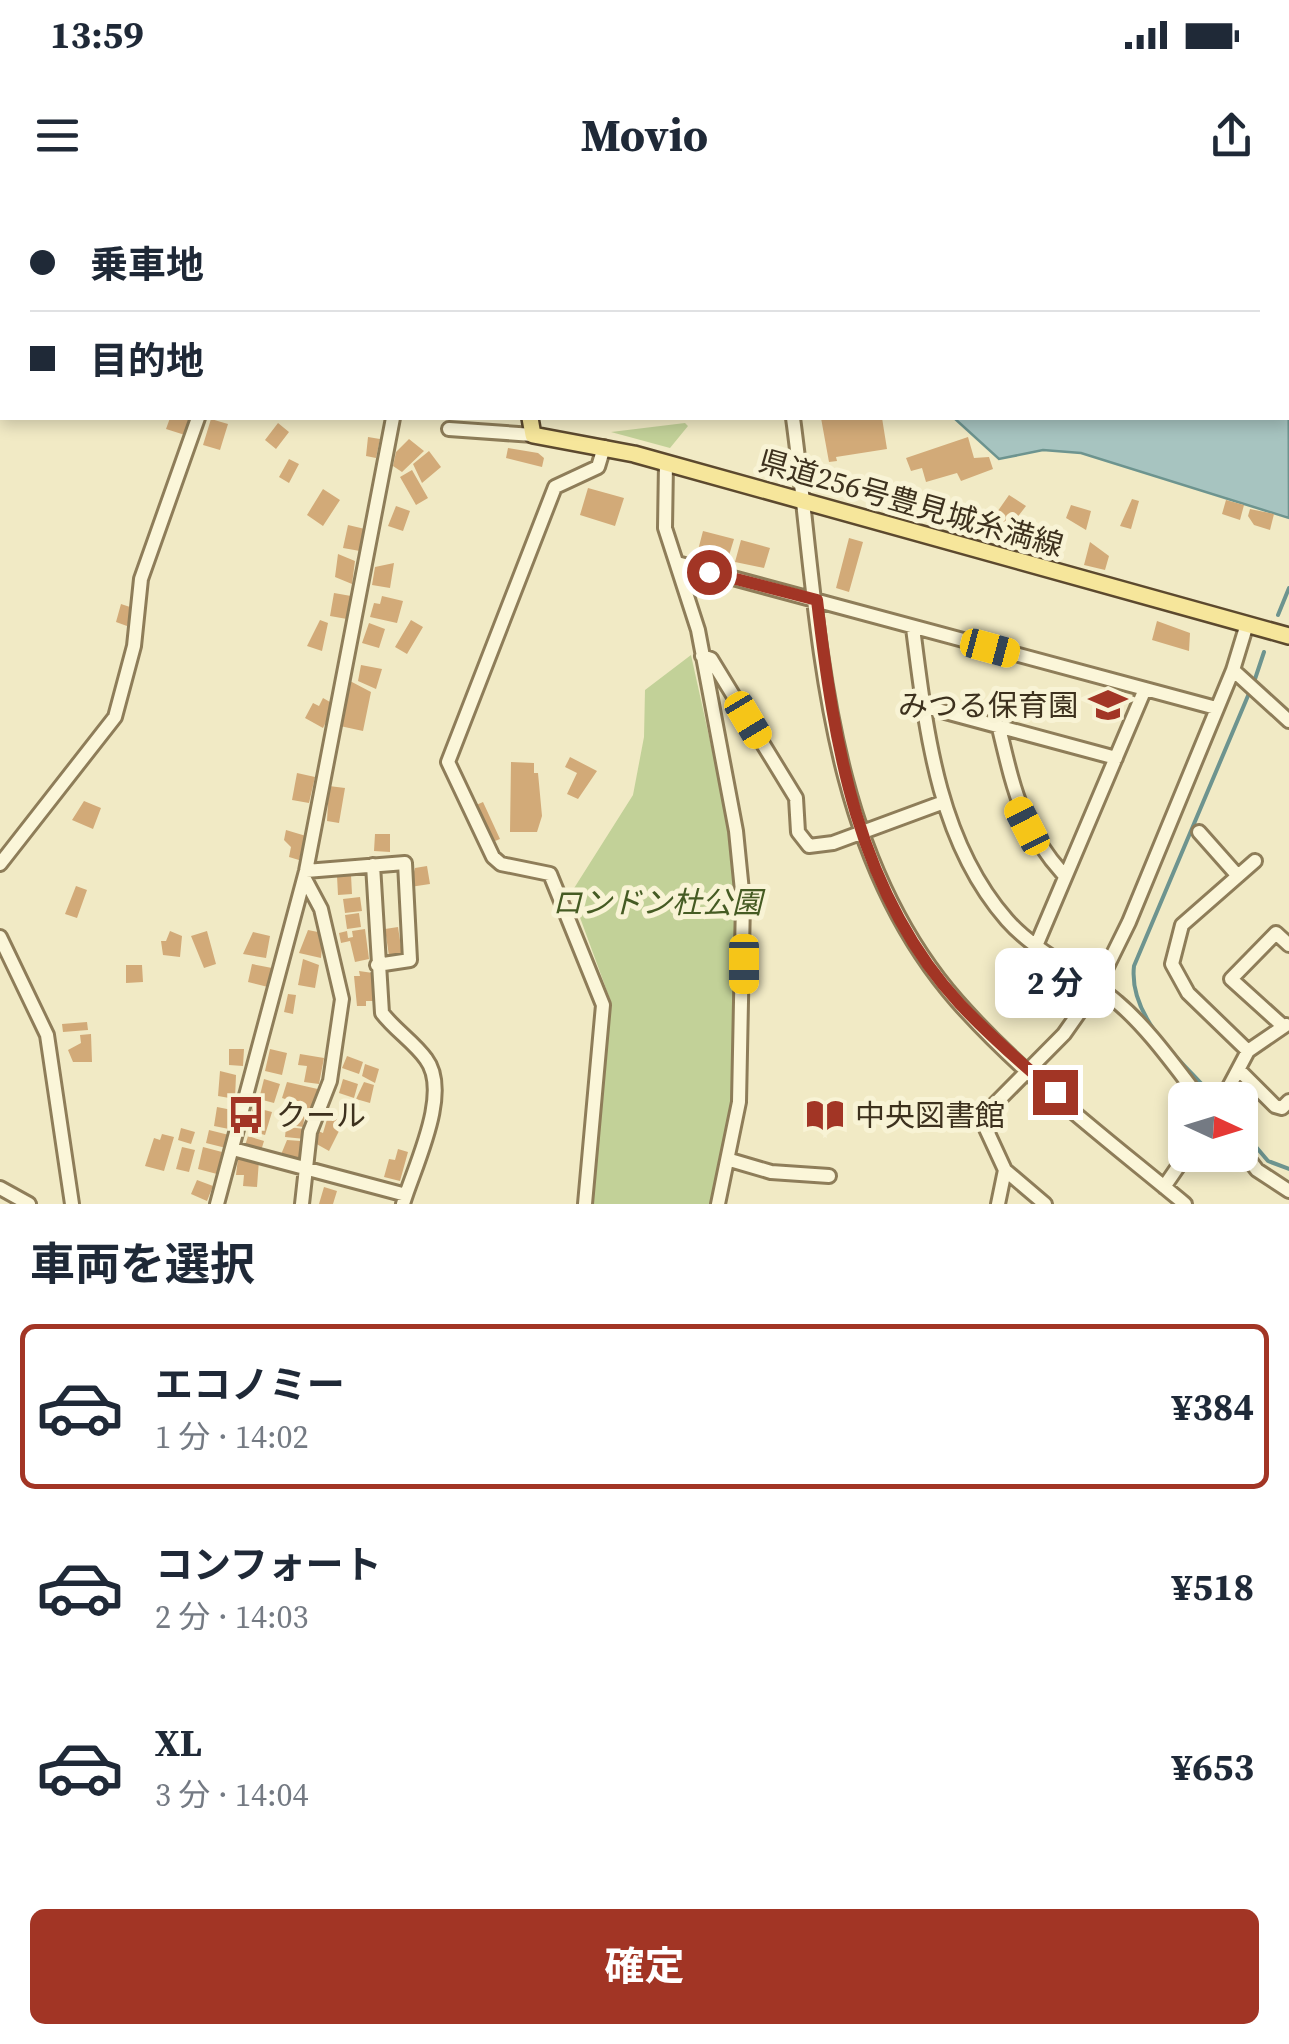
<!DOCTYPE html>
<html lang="ja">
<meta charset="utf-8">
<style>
body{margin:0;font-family:"Source Serif 4","Noto Sans JP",serif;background:#f6f6f7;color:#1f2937;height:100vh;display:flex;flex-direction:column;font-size:38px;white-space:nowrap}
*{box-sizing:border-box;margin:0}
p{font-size:32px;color:#747a83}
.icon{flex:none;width:55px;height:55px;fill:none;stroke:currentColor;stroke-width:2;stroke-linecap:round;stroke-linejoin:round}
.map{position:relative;height:1004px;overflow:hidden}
.panel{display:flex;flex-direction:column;background:#fff;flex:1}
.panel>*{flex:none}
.hud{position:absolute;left:0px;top:0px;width:1290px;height:220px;box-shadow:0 5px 15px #0003;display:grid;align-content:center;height:220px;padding:0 30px;background:#fff}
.needle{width:65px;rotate:94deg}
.fabs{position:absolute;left:1168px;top:882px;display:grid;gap:20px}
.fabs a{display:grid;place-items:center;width:90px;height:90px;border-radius:15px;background:#fff;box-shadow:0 5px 15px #0003;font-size:50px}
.end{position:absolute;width:45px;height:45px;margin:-22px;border:12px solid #a23525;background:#fff;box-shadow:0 0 0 5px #fff}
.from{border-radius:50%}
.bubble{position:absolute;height:70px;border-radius:15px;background:#fff;box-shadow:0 5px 15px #0003;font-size:32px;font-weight:700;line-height:70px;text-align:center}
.car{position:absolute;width:30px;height:60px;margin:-30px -15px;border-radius:12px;box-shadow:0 0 8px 2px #0007;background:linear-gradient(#f5c518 24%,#345 0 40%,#f5c518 0 76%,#345 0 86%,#f5c518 0)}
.hud b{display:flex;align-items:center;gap:35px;height:95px;font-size:38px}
.hud b+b{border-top:2px solid #e0e1e3}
.hud i{width:25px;height:25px;background:#1f2937}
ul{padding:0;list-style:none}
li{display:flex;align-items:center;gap:30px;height:165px;margin:0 20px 15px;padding:0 10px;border:5px solid transparent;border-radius:15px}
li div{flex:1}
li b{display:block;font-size:38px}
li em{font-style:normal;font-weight:700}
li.selected{border-color:#a23525}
li>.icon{width:90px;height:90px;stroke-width:1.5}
h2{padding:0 30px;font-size:45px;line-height:120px}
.cta{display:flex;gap:20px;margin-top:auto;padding:20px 30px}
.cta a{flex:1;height:115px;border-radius:15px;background:#a23525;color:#fff;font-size:40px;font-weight:700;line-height:115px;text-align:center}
.status{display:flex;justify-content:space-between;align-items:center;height:70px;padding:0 50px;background:#fff;direction:ltr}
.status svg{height:28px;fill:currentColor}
header{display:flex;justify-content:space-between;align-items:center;height:130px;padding:0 30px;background:#fff;font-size:45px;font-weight:700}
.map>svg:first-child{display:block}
</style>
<div class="status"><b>13:59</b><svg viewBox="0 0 49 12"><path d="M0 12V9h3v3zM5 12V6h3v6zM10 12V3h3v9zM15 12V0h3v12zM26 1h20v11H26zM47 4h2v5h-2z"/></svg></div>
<header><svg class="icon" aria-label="menu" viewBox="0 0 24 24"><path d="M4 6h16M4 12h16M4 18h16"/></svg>Movio<svg class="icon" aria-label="share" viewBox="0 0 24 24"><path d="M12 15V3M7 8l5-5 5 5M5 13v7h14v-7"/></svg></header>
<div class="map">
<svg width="1289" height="1004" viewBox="0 0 1289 1004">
<rect width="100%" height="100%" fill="#f1eac5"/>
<path fill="#c2d198" d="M 685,223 L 688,226 L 670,248 L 611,232 Z
M 691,455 L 730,631 L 739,735 L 735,908 L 714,1004 L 593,1004 L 611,802 L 571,693 L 633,595 L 644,537 L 645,490 Z"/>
<path fill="#a7c4c0" stroke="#6d948f" stroke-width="2.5" d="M 1288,7 L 1289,318 L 1081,253 L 1043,250 L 999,259 L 954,218 L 1288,218 Z"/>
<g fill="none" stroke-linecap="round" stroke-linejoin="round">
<path stroke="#6d948f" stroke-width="4" d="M 1278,415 L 1289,388
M 1255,479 L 1264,452
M 1215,899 C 1183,861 1128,819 1134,766 L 1250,491
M 1240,928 L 1268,961 L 1289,969"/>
</g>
<path fill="#d2aa78" d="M 170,218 L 191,218 L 185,235 L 166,229 Z
M 821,218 L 882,218 L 887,249 L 836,257 L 837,261 L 829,262 Z
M 211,219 L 228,224 L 220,250 L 203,245 Z
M 278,223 L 289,232 L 276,249 L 265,240 Z
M 368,237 L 380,239 L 376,258 L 366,256 Z
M 968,237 L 974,258 L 989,257 L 993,269 L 961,281 L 957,273 L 926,282 L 922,268 L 911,271 L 906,258 Z
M 409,239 L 424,251 L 402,272 L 393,266 L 396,252 Z
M 508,248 L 538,253 L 544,258 L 542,267 L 506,258 Z
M 429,251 L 441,267 L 422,283 L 413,264 Z
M 289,259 L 299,264 L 289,283 L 279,277 Z
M 412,270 L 428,298 L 416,305 L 400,277 Z
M 588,288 L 624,298 L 615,326 L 580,315 Z
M 323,289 L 340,300 L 323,326 L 307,315 Z
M 1009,295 L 1026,306 L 1000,340 L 986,328 Z
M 1132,299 L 1139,301 L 1131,329 L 1120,326 Z
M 1226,300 L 1244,305 L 1240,320 L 1222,314 Z
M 1071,305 L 1091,311 L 1086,330 L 1066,318 Z
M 396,306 L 410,311 L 403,331 L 388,326 Z
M 1250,309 L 1274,314 L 1270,330 L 1254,325 L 1248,316 Z
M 348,325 L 365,329 L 360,351 L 343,348 Z
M 703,331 L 734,339 L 727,362 L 697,354 Z
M 849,338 L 863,342 L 849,392 L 836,388 Z
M 741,340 L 770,348 L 764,368 L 735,362 Z
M 1090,342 L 1109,356 L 1105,370 L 1084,365 Z
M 338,354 L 355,361 L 352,384 L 335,377 Z
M 394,363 L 390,388 L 372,385 L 375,367 Z
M 334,393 L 351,396 L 347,419 L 330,416 Z
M 382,396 L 403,401 L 397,423 L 370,417 L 374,403 L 380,404 Z
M 121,404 L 133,408 L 127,426 L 116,422 Z
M 320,420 L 328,423 L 322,451 L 307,446 Z
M 411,420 L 423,427 L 407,454 L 395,447 Z
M 1157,421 L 1190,433 L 1189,451 L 1152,440 Z
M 369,423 L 385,429 L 379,448 L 362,443 Z
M 361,465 L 382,469 L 376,489 L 358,481 Z
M 350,481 L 371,492 L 363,531 L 340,526 Z
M 323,498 L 330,502 L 331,512 L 323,528 L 305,518 L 313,503 L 319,506 Z
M 570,557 L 597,571 L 578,599 L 567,594 L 577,573 L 565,567 Z
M 511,562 L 534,563 L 534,573 L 538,573 L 542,616 L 537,632 L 510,632 Z
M 297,573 L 315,577 L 309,603 L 292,600 Z
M 329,586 L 345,588 L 339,623 L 327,621 Z
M 84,601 L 101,608 L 93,629 L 72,620 Z
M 483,602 L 500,639 L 490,643 L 474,606 Z
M 286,630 L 306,636 L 299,660 L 289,657 L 291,647 L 284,640 Z
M 375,634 L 390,634 L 390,652 L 374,651 Z
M 427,666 L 430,684 L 410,687 L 415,668 Z
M 351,675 L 352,694 L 338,695 L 337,676 Z
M 76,686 L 87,690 L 77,718 L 65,714 Z
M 360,697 L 362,711 L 345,713 L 343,699 Z
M 359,713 L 361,727 L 347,729 L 345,715 Z
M 398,727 L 402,754 L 389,756 L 385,729 Z
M 365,729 L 369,759 L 355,762 L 350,741 L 341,743 L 339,733 L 347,731 L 348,738 L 353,737 L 352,731 Z
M 308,730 L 323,733 L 321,758 L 299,753 Z
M 170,731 L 182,736 L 180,757 L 163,755 L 161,741 L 166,741 Z
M 207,731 L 216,764 L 204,768 L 191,736 Z
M 253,732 L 270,736 L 266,758 L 243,754 Z
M 303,759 L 319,765 L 315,788 L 298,785 Z
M 252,764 L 272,768 L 268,787 L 248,782 Z
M 126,765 L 142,765 L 143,782 L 126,783 Z
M 359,771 L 373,773 L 375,801 L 366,801 L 366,806 L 357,806 L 354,776 L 360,776 Z
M 288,794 L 296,795 L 293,814 L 284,812 Z
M 87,822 L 88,830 L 63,832 L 62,824 Z
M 91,834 L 92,862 L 73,862 L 68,850 L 81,843 L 80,835 Z
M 229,849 L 244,849 L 243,866 L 229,865 Z
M 270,849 L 287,853 L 282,875 L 265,871 Z
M 300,854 L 324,858 L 319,884 L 304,882 L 307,866 L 298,865 Z
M 347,856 L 363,862 L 359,874 L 342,868 Z
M 365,864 L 379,869 L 375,883 L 362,876 Z
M 220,871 L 236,875 L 235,899 L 218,896 Z
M 264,879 L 280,884 L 274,903 L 259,899 Z
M 343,879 L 358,884 L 354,898 L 339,893 Z
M 287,882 L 322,890 L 314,915 L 289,907 L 291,901 L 282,898 Z
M 364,882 L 374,885 L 370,903 L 356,899 Z
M 217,907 L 232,910 L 229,929 L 214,926 Z
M 253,907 L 272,912 L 265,935 L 247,930 Z
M 285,911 L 305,913 L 303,927 L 284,924 Z
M 328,916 L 344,921 L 329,951 L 313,942 L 318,931 L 323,933 Z
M 286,927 L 306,929 L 305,939 L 285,937 Z
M 181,928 L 195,932 L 191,944 L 178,940 Z
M 209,930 L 229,935 L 226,948 L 206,943 Z
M 162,934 L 174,937 L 164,971 L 145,966 L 154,938 L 160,940 Z
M 248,936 L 264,941 L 260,954 L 244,949 Z
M 287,940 L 301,941 L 300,959 L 280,957 Z
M 182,947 L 195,950 L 189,972 L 176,969 Z
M 203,947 L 222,952 L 217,974 L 198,969 Z
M 398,949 L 408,952 L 400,981 L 384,977 L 389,959 L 395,960 Z
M 238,958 L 259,960 L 257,987 L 243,986 L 244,975 L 236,975 Z
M 197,980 L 213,986 L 207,1001 L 191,994 Z
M 324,987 L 337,991 L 333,1004 L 319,1004 Z"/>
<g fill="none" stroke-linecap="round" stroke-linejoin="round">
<g stroke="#8e7d59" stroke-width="18">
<path id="minor" d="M 281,0 L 284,2
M 703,0 L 705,2
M 795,0 L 796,2
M 867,0 L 868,2
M 1164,0 L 1164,2
M 910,2 L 911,0
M 0,101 L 2,102
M 793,218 C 820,416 818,642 957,801 C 1023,876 1108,940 1185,1004
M 449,229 L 533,235
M 666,263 L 665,328 L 698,430 L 736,631 L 743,701 L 739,902 L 718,1004
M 677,363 L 1216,508
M 913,428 C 926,529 937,640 1007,720 C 1038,755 1083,772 1117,802 C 1149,829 1175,867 1201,900
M 702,456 L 711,459 L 796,598 L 798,632 L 809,646 L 833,643 L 944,602
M 1233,470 L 1289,521
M 923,506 L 1116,558
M 999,528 C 1014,590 1021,627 1064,675
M 1199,632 L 1238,676
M 0,664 L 115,517 L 134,446 L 141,379 L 198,218
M 373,665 L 382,813 C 395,830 414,842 426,859 C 452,893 413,969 403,1004
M 306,671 L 405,663 L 410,760 L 377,765
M 0,737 L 47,835 L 72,1004
M 1036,746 L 1145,489
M 1283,826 L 1231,779 L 1276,733 L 1289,745
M 1248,851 L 1188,793 L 1172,764 L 1182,725 L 1255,661
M 1241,872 L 1275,906 L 1282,908 L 1289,901
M 1222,900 L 1248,851 L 1286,825
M 1240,948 L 1257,970 L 1289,991
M 233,949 L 406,995
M 730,960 L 771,972 L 829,976
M 1164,987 L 1186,955
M 0,988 L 29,1004
M 217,1004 L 306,671 L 393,218
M 302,1004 L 310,932 L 330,881 L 342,799 L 321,709 L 305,679
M 585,1004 L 603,805 L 550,674 L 501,664 L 493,657 L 448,562 L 555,287 L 598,267 L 604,247
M 998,1004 L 1005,970
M 1045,1004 L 1005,970 L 981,918 L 1064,834 L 1097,787 L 1129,722 L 1233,470 L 1247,424"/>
</g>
<g stroke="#5c492e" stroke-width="20">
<path id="major" d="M 530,218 L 533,235 L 634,254 L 1289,436"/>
</g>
<g stroke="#5c492e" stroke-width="22">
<path id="highway" d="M 1288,77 L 1289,77
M 1288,97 L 1289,96
M 0,131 L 2,131
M 0,153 L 2,153"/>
</g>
<use href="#minor" stroke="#fbf6d9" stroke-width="12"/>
<use href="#major" stroke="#f6e69b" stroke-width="15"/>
<use href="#highway" stroke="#e5b951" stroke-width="18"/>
</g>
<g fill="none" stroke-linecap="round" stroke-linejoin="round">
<path stroke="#a23525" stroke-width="12" d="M 709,372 L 817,400 C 834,544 857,693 960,804 C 989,835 1022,864 1055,892"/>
</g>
<defs>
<g id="school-bare" transform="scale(3)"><path d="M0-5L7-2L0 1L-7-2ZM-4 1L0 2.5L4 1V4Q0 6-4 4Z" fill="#a23525" stroke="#f8f3d5" stroke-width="2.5" paint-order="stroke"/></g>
<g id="bus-bare" transform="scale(3)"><path d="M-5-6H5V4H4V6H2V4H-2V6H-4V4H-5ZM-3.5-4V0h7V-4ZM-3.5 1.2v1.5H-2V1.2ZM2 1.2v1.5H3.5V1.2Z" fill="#a23525" stroke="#f8f3d5" stroke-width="2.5" paint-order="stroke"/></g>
<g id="library-bare" transform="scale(3)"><path d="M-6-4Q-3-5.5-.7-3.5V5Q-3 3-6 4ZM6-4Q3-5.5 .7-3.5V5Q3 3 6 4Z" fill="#a23525" stroke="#f8f3d5" stroke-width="2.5" paint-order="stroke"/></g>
</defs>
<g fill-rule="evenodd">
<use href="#school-bare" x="1108" y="505"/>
<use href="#bus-bare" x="246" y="915"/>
<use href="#library-bare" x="825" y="915"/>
</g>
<g text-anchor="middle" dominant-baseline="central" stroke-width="10" stroke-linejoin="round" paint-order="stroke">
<g font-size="30" fill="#3d311e" stroke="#f8f3d5">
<text transform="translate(911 303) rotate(16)">県道256号豊見城糸満線</text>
</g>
<g font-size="30" fill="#3d311e" stroke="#f8f3d5" text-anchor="start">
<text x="1078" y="505" text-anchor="end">みつる保育園</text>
<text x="276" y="915">クール</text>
<text x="855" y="915">中央図書館</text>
</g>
<g font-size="30" font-style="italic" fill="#455b23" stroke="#f8f3d5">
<text x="657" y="702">ロンドン杜公園</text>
</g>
</g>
</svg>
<div class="fabs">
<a><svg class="needle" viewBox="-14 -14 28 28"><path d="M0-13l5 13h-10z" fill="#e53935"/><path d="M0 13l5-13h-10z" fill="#747a83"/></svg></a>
</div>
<i class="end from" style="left:709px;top:372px"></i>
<i class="end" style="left:1055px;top:892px"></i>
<div class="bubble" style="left:995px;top:748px;width:120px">2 分</div>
<i class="car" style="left:990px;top:448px;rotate:105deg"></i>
<i class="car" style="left:748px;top:520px;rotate:149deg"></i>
<i class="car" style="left:1027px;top:626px;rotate:333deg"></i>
<i class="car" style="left:744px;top:764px;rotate:180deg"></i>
<div class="hud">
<b><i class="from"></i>乗車地</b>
<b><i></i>目的地</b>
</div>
</div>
<section class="panel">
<h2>車両を選択</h2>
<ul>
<li class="selected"><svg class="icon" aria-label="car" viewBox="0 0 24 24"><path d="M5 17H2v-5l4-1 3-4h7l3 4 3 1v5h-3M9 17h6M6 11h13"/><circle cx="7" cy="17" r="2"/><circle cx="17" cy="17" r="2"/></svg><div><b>エコノミー</b><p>1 分 · 14:02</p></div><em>¥384</em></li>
<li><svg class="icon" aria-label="car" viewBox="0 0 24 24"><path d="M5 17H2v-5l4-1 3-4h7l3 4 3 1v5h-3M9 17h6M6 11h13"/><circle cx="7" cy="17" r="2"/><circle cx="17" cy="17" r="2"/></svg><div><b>コンフォート</b><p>2 分 · 14:03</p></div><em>¥518</em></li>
<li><svg class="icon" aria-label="car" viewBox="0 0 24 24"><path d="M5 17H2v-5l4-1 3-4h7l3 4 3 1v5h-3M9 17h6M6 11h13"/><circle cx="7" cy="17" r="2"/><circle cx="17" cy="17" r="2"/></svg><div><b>XL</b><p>3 分 · 14:04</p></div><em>¥653</em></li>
</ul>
<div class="cta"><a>確定</a></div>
</section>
